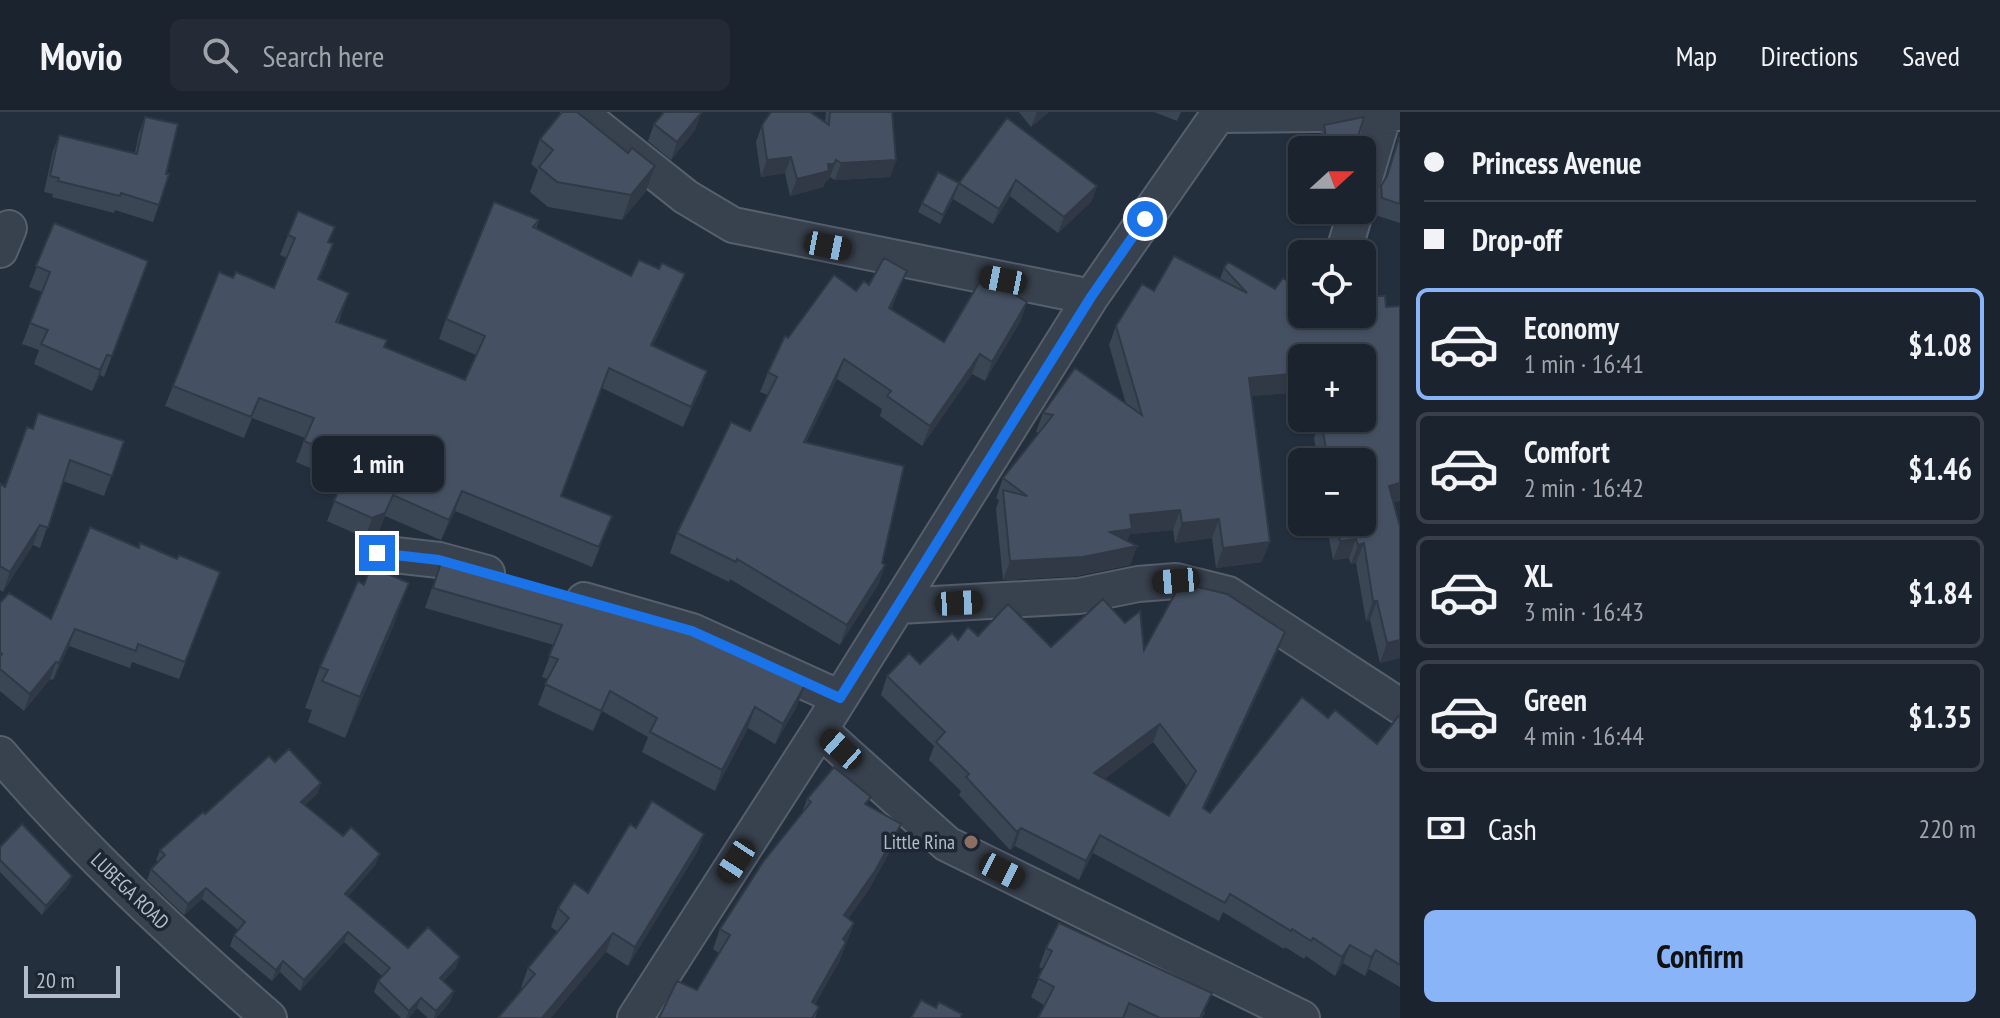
<!DOCTYPE html>
<meta charset="utf-8">
<style>
body{margin:0;font-family:"PT Sans Narrow",sans-serif;background:#242b36;color:#f1f3f6;height:100vh;display:flex;flex-direction:column;font-size:30px;white-space:nowrap}
*{box-sizing:border-box;margin:0}
p{font-size:26px;color:#a0a4aa}
.icon{flex:none;width:44px;height:44px;fill:none;stroke:currentColor;stroke-width:2;stroke-linecap:round;stroke-linejoin:round}
.map{position:relative;flex:1;overflow:hidden}
.sheet{display:flex;flex-direction:column;background:#1b232e;width:600px}
.sheet>*{flex:none}
.guide{display:grid;align-content:center;height:176px;padding:0 24px;background:#1b232e}
.needle{width:52px;rotate:69deg}
.controls{position:absolute;left:1288px;top:24px;display:grid;gap:16px}
.controls a{display:grid;place-items:center;width:88px;height:88px;border-radius:12px;background:#1b232e;box-shadow:0 2px 6px #0004,0 0 0 2px #39404a;font-size:40px}
.scale{position:absolute;left:24px;bottom:20px;width:96px;box-sizing:border-box;padding-left:8px;border:4px solid #b4bcc9;border-top:0;font-size:22px;line-height:28px;white-space:nowrap;color:#b4bcc9;-webkit-text-stroke:6px #1d2633;paint-order:stroke}
.end{position:absolute;width:36px;height:36px;margin:-18px;border:10px solid #1a73e8;background:#fff;box-shadow:0 0 0 4px #fff}
.from{border-radius:50%}
.bubble{position:absolute;height:56px;border-radius:12px;background:#1b232e;box-shadow:0 2px 6px #0004,0 0 0 2px #39404a;font-size:26px;font-weight:800;line-height:56px;text-align:center}
.car{position:absolute;width:24px;height:48px;margin:-24px -12px;border-radius:10px;box-shadow:0 0 6px 2px #0007;background:linear-gradient(#222 24%,#8ab4d8 0 40%,#222 0 76%,#8ab4d8 0 86%,#222 0)}
.guide b{display:flex;align-items:center;gap:28px;height:76px;font-size:30px}
.guide b+b{border-top:2px solid #39404a}
.guide i{width:20px;height:20px;background:#f1f3f6}
ul{padding:0;list-style:none}
li{display:flex;align-items:center;gap:24px;height:112px;margin:0 16px 12px;padding:0 8px;border:4px solid #39404a;border-radius:12px}
li div{flex:1}
li b{display:block;font-size:30px}
li em{font-style:normal;font-weight:800}
li.on{border-color:#8ab4f8}
li>.icon{width:72px;height:72px;stroke-width:1.5}
.pay{display:flex;align-items:center;gap:20px;height:88px;padding:0 24px;font-size:30px}
.pay p{margin-inline-start:auto}
.action{display:flex;gap:16px;margin-top:auto;padding:16px 24px}
.action a{flex:1;height:92px;border-radius:12px;background:#8ab4f8;color:#111;font-size:32px;font-weight:800;line-height:92px;text-align:center}
header{display:flex;align-items:center;gap:48px;box-sizing:border-box;height:112px;padding:0 40px;background:#1b232e;border-bottom:2px solid #39404a}
header strong{font-size:38px}
nav{display:flex;gap:44px;margin-inline-start:auto;font-size:28px}
.search{width:560px;height:72px;background:#242b36;display:flex;align-items:center;gap:20px;box-sizing:border-box;padding:0 28px;border-radius:12px;color:#a0a4aa;font-size:30px}
main{display:flex;flex:1;min-height:0}
.map>svg:first-child{display:block}
</style>
<header>
<strong>Movio</strong>
<div class="search"><svg class="icon" aria-label="search" viewBox="0 0 24 24"><circle cx="10" cy="10" r="6"/><path d="M15 15l6 6"/></svg>Search here</div>
<nav><a>Map</a><a>Directions</a><a>Saved</a></nav>
</header>
<main>
<div class="map">
<svg width="1400" height="906" viewBox="0 0 1400 906">
<rect width="100%" height="100%" fill="#242f3e"/>
<g fill="none" stroke-linecap="round" stroke-linejoin="round">
<g stroke="#565f6c" stroke-width="38">
<path id="minor" d="M 579,0 L 686,85 L 733,113 L 1091,185
M 1218,3 L 1400,1
M 1362,76 L 1384,2
M 0,138 L 9,116
M 1343,142 L 1356,98
M 377,441 L 439,448 L 487,461
M 584,488 L 692,519 L 840,586
M 899,494 L 1079,484 L 1138,472 L 1176,469 L 1228,482 L 1400,594
M 820,618 L 947,732 L 1302,906
M 0,642 C 82,738 174,823 269,906
M 635,906 L 820,618 L 1091,185 L 1220,0"/>
</g>
<use href="#minor" stroke="#38414e" stroke-width="34"/>
</g>
<path fill="#3b4654" fill-rule="evenodd" d="M 826,0 L 892,0 L 896,48 L 890,65 L 835,68 L 830,65 L 828,68 L 826,69 L 823,75 L 790,84 L 785,61 L 761,65 L 756,30 L 762,13 L 825,10 Z
M 1019,0 L 1049,0 L 1031,15 Z
M 1154,0 L 1181,0 L 1177,9 Z
M 701,1 L 695,18 L 671,48 L 648,29 L 654,12 Z
M 145,5 L 159,93 L 153,110 L 115,98 L 114,101 L 52,85 L 53,82 L 44,80 L 53,39 L 59,23 L 135,41 L 139,21 Z
M 1007,6 L 1097,74 L 1091,90 L 1058,121 L 1010,84 L 993,112 L 953,87 L 954,85 L 940,112 L 918,100 L 922,91 L 959,71 Z
M 1324,13 L 1354,38 L 1316,38 L 1318,35 L 1318,30 Z
M 1399,26 L 1400,27 L 1400,111 L 1375,103 L 1374,91 L 1381,74 L 1385,67 Z
M 540,27 L 628,41 L 655,54 L 646,79 L 622,108 L 548,95 L 530,80 L 538,58 L 531,52 Z
M 1327,98 L 1336,98 L 1331,111 Z
M 539,108 L 536,117 L 631,164 L 677,182 L 653,233 L 707,259 L 700,279 L 683,315 L 602,276 L 561,384 L 604,425 L 592,455 L 455,399 L 441,428 L 385,404 L 378,421 L 365,426 L 327,409 L 342,370 L 296,350 L 305,326 L 252,306 L 244,326 L 165,294 L 173,274 L 233,166 L 274,176 L 287,146 L 280,143 L 288,123 L 329,130 L 326,152 L 319,167 L 349,181 L 338,211 L 384,235 L 465,268 L 476,243 L 439,227 L 446,207 Z
M 54,111 L 148,149 L 104,265 L 100,263 L 92,279 L 34,252 L 39,238 L 22,232 L 42,180 L 29,175 Z
M 1224,156 L 1275,177 L 1341,208 L 1341,202 L 1362,202 L 1394,390 L 1400,415 L 1400,546 L 1380,551 L 1370,508 L 1366,509 L 1356,451 L 1351,452 L 1349,446 L 1333,448 L 1326,410 L 1362,410 L 1362,350 L 1318,350 L 1314,326 L 1321,307 L 1362,306 L 1362,246 L 1302,246 L 1302,280 L 1251,284 L 1262,450 L 1216,456 L 1212,426 L 1175,431 L 1173,418 L 1130,422 L 1127,429 L 1137,434 L 1130,453 L 1076,464 L 1003,468 L 996,397 L 999,388 L 996,386 L 1003,366 L 1039,321 L 1036,320 L 1043,301 L 1126,292 L 1109,233 L 1116,214 L 1154,179 L 1220,167 Z
M 907,159 L 891,197 L 944,230 L 1027,190 L 1020,210 L 985,269 L 972,262 L 922,334 L 880,304 L 882,297 L 837,267 L 806,330 L 882,451 L 885,453 L 878,473 L 840,533 L 730,467 L 729,470 L 670,441 L 677,421 L 750,319 L 768,283 L 760,280 L 768,260 L 788,226 L 869,173 Z
M 38,301 L 124,329 L 104,384 L 63,369 L 40,436 L 33,433 L 3,480 L 0,478 L 0,371 L 5,375 L 32,317 Z
M 139,436 L 220,460 L 179,567 L 132,550 L 130,556 L 69,534 L 53,568 L 50,567 L 24,599 L 0,579 L 0,491 L 51,507 Z
M 442,447 L 797,594 L 775,632 L 748,616 L 715,679 L 642,640 L 648,625 L 602,599 L 593,619 L 538,593 L 548,567 L 542,565 L 554,533 L 425,496 Z
M 394,512 L 345,626 L 308,610 L 312,598 L 305,596 L 320,555 Z
M 1285,520 L 1278,538 L 1204,697 L 1210,701 L 1328,606 L 1377,632 L 1400,602 L 1400,875 L 1369,857 L 1365,864 L 1343,851 L 1335,864 L 1306,844 L 1304,847 L 1285,835 L 1284,837 L 1223,800 L 1219,809 L 1093,741 L 1079,768 L 1015,734 L 1010,738 L 959,683 L 961,679 L 929,648 L 934,634 L 881,583 L 887,564 L 920,552 L 958,528 L 978,524 L 1051,535 L 1144,538 ZM 1153,630 L 1187,674 L 1169,704 L 1104,667 Z
M 275,650 L 321,671 L 317,682 L 305,693 L 376,752 L 348,785 L 408,836 L 456,856 L 443,869 L 450,890 L 436,906 L 428,906 L 417,896 L 409,906 L 401,906 L 374,880 L 378,869 L 382,864 L 344,830 L 300,879 L 280,860 L 272,869 L 230,834 L 234,823 L 238,818 L 202,787 L 184,803 L 147,768 L 151,757 L 158,750 L 156,748 L 160,738 Z
M 807,687 L 867,694 L 894,732 L 868,779 L 848,806 L 854,811 L 839,850 L 815,892 L 819,895 L 815,906 L 659,906 L 697,878 L 719,841 L 713,837 L 720,817 L 802,701 Z
M 636,716 L 704,722 L 697,740 L 628,854 L 606,840 L 523,877 L 521,875 L 528,856 L 558,820 L 551,815 L 558,796 L 588,781 Z
M 0,735 L 69,772 L 42,803 L 0,760 Z
M 1046,836 L 1205,900 L 1202,906 L 1038,906 L 1044,893 L 1031,885 L 1043,857 L 1039,855 Z"/>
<path fill="#303945" d="M 1037,0 L 1049,0 L 1031,15 Z
M 701,1 L 695,18 L 671,48 L 677,30 Z
M 791,45 L 785,61 L 761,65 L 767,48 Z
M 836,48 L 830,65 L 828,68 L 826,69 L 823,75 L 790,84 L 797,67 Z
M 896,48 L 890,65 L 835,68 L 841,51 Z
M 655,54 L 646,79 L 622,108 L 631,83 Z
M 1016,68 L 1010,84 L 993,112 L 999,97 Z
M 1097,74 L 1091,90 L 1058,121 L 1064,105 Z
M 957,76 L 954,85 L 940,112 L 943,103 Z
M 907,159 L 899,178 L 882,215 L 889,196 Z
M 685,162 L 677,182 L 644,253 L 651,233 Z
M 1027,190 L 1020,210 L 985,269 L 992,250 Z
M 980,242 L 972,262 L 922,334 L 930,314 Z
M 107,243 L 100,263 L 92,279 L 100,258 Z
M 844,247 L 837,267 L 797,349 L 804,330 Z
M 707,259 L 700,279 L 683,315 L 691,295 Z
M 1302,261 L 1302,280 L 1242,285 L 1249,266 Z
M 1400,371 L 1400,389 L 1382,393 L 1389,374 Z
M 462,379 L 455,399 L 441,428 L 449,408 Z
M 393,383 L 378,421 L 365,426 L 372,406 Z
M 1180,398 L 1173,418 L 1130,422 L 1125,436 L 1137,434 L 1130,453 L 1076,464 L 1003,468 L 1010,449 L 1130,403 Z
M 1219,407 L 1212,426 L 1175,431 L 1182,411 Z
M 40,413 L 33,433 L 3,480 L 10,460 Z
M 1356,427 L 1349,446 L 1333,448 L 1340,429 Z
M 1270,430 L 1262,450 L 1216,456 L 1223,436 Z
M 1364,431 L 1356,451 L 1351,452 L 1358,433 Z
M 885,453 L 878,473 L 840,533 L 847,513 Z
M 409,471 L 394,512 L 345,626 L 360,585 Z
M 1373,489 L 1377,489 L 1370,508 L 1366,509 Z
M 75,517 L 69,534 L 53,568 L 59,551 Z
M 1285,520 L 1278,538 L 1196,715 L 1203,696 Z
M 1400,528 L 1400,546 L 1380,551 L 1387,531 Z
M 56,550 L 50,567 L 24,599 L 30,582 Z
M 805,573 L 797,594 L 775,632 L 783,612 Z
M 610,579 L 602,599 L 593,619 L 601,599 Z
M 755,595 L 748,616 L 715,679 L 722,658 Z
M 1160,612 L 1153,630 L 1088,680 L 1094,661 Z
M 321,671 L 317,682 L 297,701 L 301,690 Z
M 901,712 L 894,732 L 868,779 L 837,823 L 844,803 Z
M 1021,716 L 1015,734 L 1010,738 L 1017,720 Z
M 704,722 L 697,740 L 628,854 L 635,835 Z
M 1100,723 L 1093,741 L 1079,768 L 1086,749 Z
M 380,742 L 376,752 L 341,793 L 345,782 Z
M 72,764 L 69,772 L 42,803 L 46,794 Z
M 206,776 L 202,787 L 184,803 L 188,792 Z
M 854,811 L 839,850 L 807,906 L 812,890 L 843,827 Z
M 348,820 L 344,830 L 300,879 L 304,868 Z
M 613,821 L 606,840 L 551,906 L 542,906 Z
M 1350,833 L 1343,851 L 1335,864 L 1342,845 Z
M 1376,838 L 1369,857 L 1365,864 L 1371,845 Z
M 460,845 L 456,856 L 436,877 L 440,866 Z
M 283,849 L 280,860 L 272,869 L 276,858 Z
M 454,879 L 450,890 L 436,906 L 434,906 L 436,899 Z
M 421,886 L 417,896 L 409,906 L 406,906 L 409,899 Z"/>
<path fill="#455162" stroke="#303945" stroke-width="2" fill-rule="evenodd" d="M 562,0 L 577,0 L 628,41 L 632,36 L 655,54 L 631,83 L 557,70 L 539,55 L 553,38 L 540,27 Z
M 664,0 L 700,0 L 701,1 L 677,30 L 654,12 Z
M 771,0 L 810,0 L 829,13 L 830,0 L 892,0 L 896,48 L 841,51 L 836,48 L 834,52 L 828,52 L 829,59 L 797,67 L 791,45 L 767,48 L 762,13 Z
M 145,5 L 178,12 L 166,62 L 169,62 L 159,93 L 121,81 L 120,84 L 58,69 L 59,66 L 50,64 L 59,23 L 137,42 Z
M 1364,5 L 1354,38 L 1318,38 L 1317,35 L 1327,31 L 1324,13 Z
M 1007,6 L 1097,74 L 1064,105 L 1016,68 L 999,97 L 959,71 Z
M 1399,26 L 1400,27 L 1400,92 L 1382,86 L 1381,74 L 1387,64 Z
M 938,60 L 959,71 L 943,103 L 922,91 Z
M 494,90 L 539,108 L 533,115 L 631,164 L 639,148 L 659,157 L 662,151 L 685,162 L 651,233 L 707,259 L 691,295 L 609,256 L 561,384 L 612,404 L 599,435 L 462,379 L 449,408 L 393,383 L 385,401 L 372,406 L 334,389 L 351,350 L 304,329 L 314,306 L 259,286 L 251,305 L 173,274 L 219,160 L 233,166 L 236,160 L 274,176 L 295,126 L 288,123 L 298,99 L 335,115 L 328,130 L 333,132 L 318,167 L 349,181 L 336,210 L 387,228 L 384,235 L 465,268 L 485,224 L 446,207 Z
M 54,111 L 148,149 L 112,244 L 107,243 L 100,258 L 41,232 L 48,218 L 30,211 L 50,160 L 36,154 Z
M 1174,144 L 1247,181 L 1224,156 L 1228,150 L 1275,177 L 1283,166 L 1302,179 L 1302,202 L 1333,202 L 1349,213 L 1348,202 L 1362,202 L 1362,184 L 1385,184 L 1386,195 L 1400,194 L 1400,371 L 1389,374 L 1400,415 L 1400,528 L 1387,531 L 1377,489 L 1373,489 L 1364,431 L 1358,433 L 1356,427 L 1340,429 L 1336,410 L 1362,410 L 1362,350 L 1328,350 L 1321,307 L 1362,306 L 1362,246 L 1302,246 L 1302,261 L 1249,266 L 1270,430 L 1223,436 L 1219,407 L 1182,411 L 1180,398 L 1130,403 L 1132,417 L 1110,420 L 1137,434 L 1083,445 L 1010,449 L 1003,378 L 1027,384 L 1003,366 L 1053,303 L 1043,301 L 1075,256 L 1142,303 L 1116,214 L 1142,172 L 1154,179 Z
M 884,146 L 907,159 L 889,196 L 944,230 L 983,164 L 1027,190 L 992,250 L 980,242 L 930,314 L 887,284 L 891,279 L 844,247 L 804,330 L 904,354 L 882,451 L 885,453 L 847,513 L 737,447 L 736,450 L 677,421 L 731,310 L 750,319 L 777,265 L 768,260 L 785,224 L 788,226 L 834,163 L 856,179 L 864,169 L 869,173 Z
M 38,301 L 124,329 L 112,364 L 70,348 L 48,416 L 40,413 L 10,460 L 0,454 L 0,371 L 5,375 L 27,315 L 33,317 Z
M 90,415 L 139,436 L 140,431 L 177,447 L 179,443 L 220,460 L 185,550 L 138,532 L 136,539 L 75,517 L 59,551 L 56,550 L 30,582 L 0,557 L 0,545 L 2,542 L 0,540 L 0,491 L 9,481 L 51,507 Z
M 442,447 L 622,497 L 640,507 L 642,503 L 664,509 L 688,520 L 710,525 L 765,550 L 805,573 L 783,612 L 755,595 L 722,658 L 650,620 L 657,606 L 610,579 L 601,599 L 545,572 L 558,547 L 549,544 L 562,513 L 433,476 Z
M 371,455 L 409,471 L 360,585 L 322,569 L 328,558 L 320,555 L 358,469 L 364,473 Z
M 1181,471 L 1227,482 L 1285,520 L 1203,696 L 1210,701 L 1302,585 L 1328,606 L 1335,598 L 1377,632 L 1400,602 L 1400,853 L 1376,838 L 1371,845 L 1350,833 L 1342,845 L 1313,826 L 1311,829 L 1292,817 L 1291,819 L 1230,782 L 1225,791 L 1100,723 L 1086,749 L 1021,716 L 1017,720 L 966,665 L 969,662 L 936,630 L 945,620 L 887,564 L 909,541 L 920,552 L 952,521 L 958,528 L 968,515 L 978,524 L 1008,492 L 1051,535 L 1103,487 L 1125,511 L 1140,499 L 1144,538 ZM 1160,612 L 1196,659 L 1169,704 L 1094,661 Z
M 289,637 L 321,671 L 301,690 L 343,724 L 351,715 L 380,742 L 345,782 L 408,836 L 428,815 L 460,845 L 440,866 L 454,879 L 436,899 L 421,886 L 409,899 L 378,869 L 390,856 L 348,820 L 304,868 L 283,849 L 276,858 L 234,823 L 245,810 L 206,776 L 188,792 L 151,757 L 165,743 L 160,738 L 203,700 L 205,702 L 269,644 L 275,650 Z
M 834,655 L 871,685 L 865,692 L 901,712 L 875,759 L 844,803 L 854,811 L 843,827 L 846,830 L 812,890 L 819,895 L 812,906 L 659,906 L 677,869 L 697,878 L 730,823 L 720,817 L 763,750 L 811,690 L 807,687 Z
M 652,689 L 704,722 L 635,835 L 613,821 L 542,906 L 498,906 L 535,862 L 528,856 L 569,806 L 558,796 L 574,771 L 588,781 L 630,712 L 636,716 Z
M 22,712 L 72,764 L 46,794 L 0,748 L 0,735 Z
M 1059,811 L 1212,881 L 1200,906 L 1160,906 L 1129,891 L 1123,906 L 1038,906 L 1054,875 L 1038,866 L 1052,839 L 1046,836 Z
M 921,888 L 936,896 L 939,890 L 962,902 L 960,906 L 911,906 Z"/>
<g fill="none" stroke-linecap="round" stroke-linejoin="round">
<path stroke="#1a73e8" stroke-width="10" d="M 377,441 L 439,448 L 692,519 L 840,586 L 1091,185 L 1145,107"/>
</g>
<circle fill="#8d6e63" stroke="#1d2633" stroke-width="3" cx="971" cy="730" r="8"/>
<g text-anchor="middle" dominant-baseline="central" stroke-width="7" stroke-linejoin="round" paint-order="stroke">
<g font-size="20" fill="#b4bcc9" stroke="#1d2633" text-anchor="end">
<text x="955" y="730">Little Rina</text>
</g>
<g font-size="20" fill="#b4bcc9" stroke="#1d2633">
<text transform="translate(130 779) rotate(44)">LUBEGA ROAD</text>
</g>
</g>
</svg>
<div class="controls">
<a><svg class="needle" viewBox="-14 -14 28 28"><path d="M0-13l5 13h-10z" fill="#e53935"/><path d="M0 13l5-13h-10z" fill="#a0a4aa"/></svg></a>
<a><svg class="icon" aria-label="locate" viewBox="0 0 24 24"><circle cx="12" cy="12" r="6"/><path d="M12 2v4M12 18v4M2 12h4M18 12h4"/></svg></a>
<a>+</a>
<a>−</a>
</div>
<div class="scale">20 m</div>
<i class="end from" style="left:1145px;top:107px"></i>
<i class="end" style="left:377px;top:441px"></i>
<div class="bubble" style="left:312px;top:324px;width:132px">1 min</div>
<i class="car" style="left:828px;top:134px;rotate:101deg"></i>
<i class="car" style="left:1003px;top:168px;rotate:281deg"></i>
<i class="car" style="left:1176px;top:469px;rotate:265deg"></i>
<i class="car" style="left:959px;top:491px;rotate:87deg"></i>
<i class="car" style="left:841px;top:637px;rotate:312deg"></i>
<i class="car" style="left:736px;top:749px;rotate:213deg"></i>
<i class="car" style="left:1002px;top:759px;rotate:117deg"></i>
</div>
<section class="sheet">
<div class="guide">
<b><i class="from"></i>Princess Avenue</b>
<b><i></i>Drop-off</b>
</div>
<ul>
<li class="on"><svg class="icon" aria-label="car" viewBox="0 0 24 24"><path d="M5 17H2v-5l4-1 3-4h7l3 4 3 1v5h-3M9 17h6M6 11h13"/><circle cx="7" cy="17" r="2"/><circle cx="17" cy="17" r="2"/></svg><div><b>Economy</b><p>1 min · 16:41</p></div><em>$1.08</em></li>
<li><svg class="icon" aria-label="car" viewBox="0 0 24 24"><path d="M5 17H2v-5l4-1 3-4h7l3 4 3 1v5h-3M9 17h6M6 11h13"/><circle cx="7" cy="17" r="2"/><circle cx="17" cy="17" r="2"/></svg><div><b>Comfort</b><p>2 min · 16:42</p></div><em>$1.46</em></li>
<li><svg class="icon" aria-label="car" viewBox="0 0 24 24"><path d="M5 17H2v-5l4-1 3-4h7l3 4 3 1v5h-3M9 17h6M6 11h13"/><circle cx="7" cy="17" r="2"/><circle cx="17" cy="17" r="2"/></svg><div><b>XL</b><p>3 min · 16:43</p></div><em>$1.84</em></li>
<li><svg class="icon" aria-label="car" viewBox="0 0 24 24"><path d="M5 17H2v-5l4-1 3-4h7l3 4 3 1v5h-3M9 17h6M6 11h13"/><circle cx="7" cy="17" r="2"/><circle cx="17" cy="17" r="2"/></svg><div><b>Green</b><p>4 min · 16:44</p></div><em>$1.35</em></li>
</ul>
<div class="pay"><svg class="icon" aria-label="cash" viewBox="0 0 24 24"><path d="M3 7h18v10H3z"/><circle cx="12" cy="12" r="2"/></svg>Cash<p>220 m</p></div>
<div class="action"><a>Confirm</a></div>
</section>
</main>
